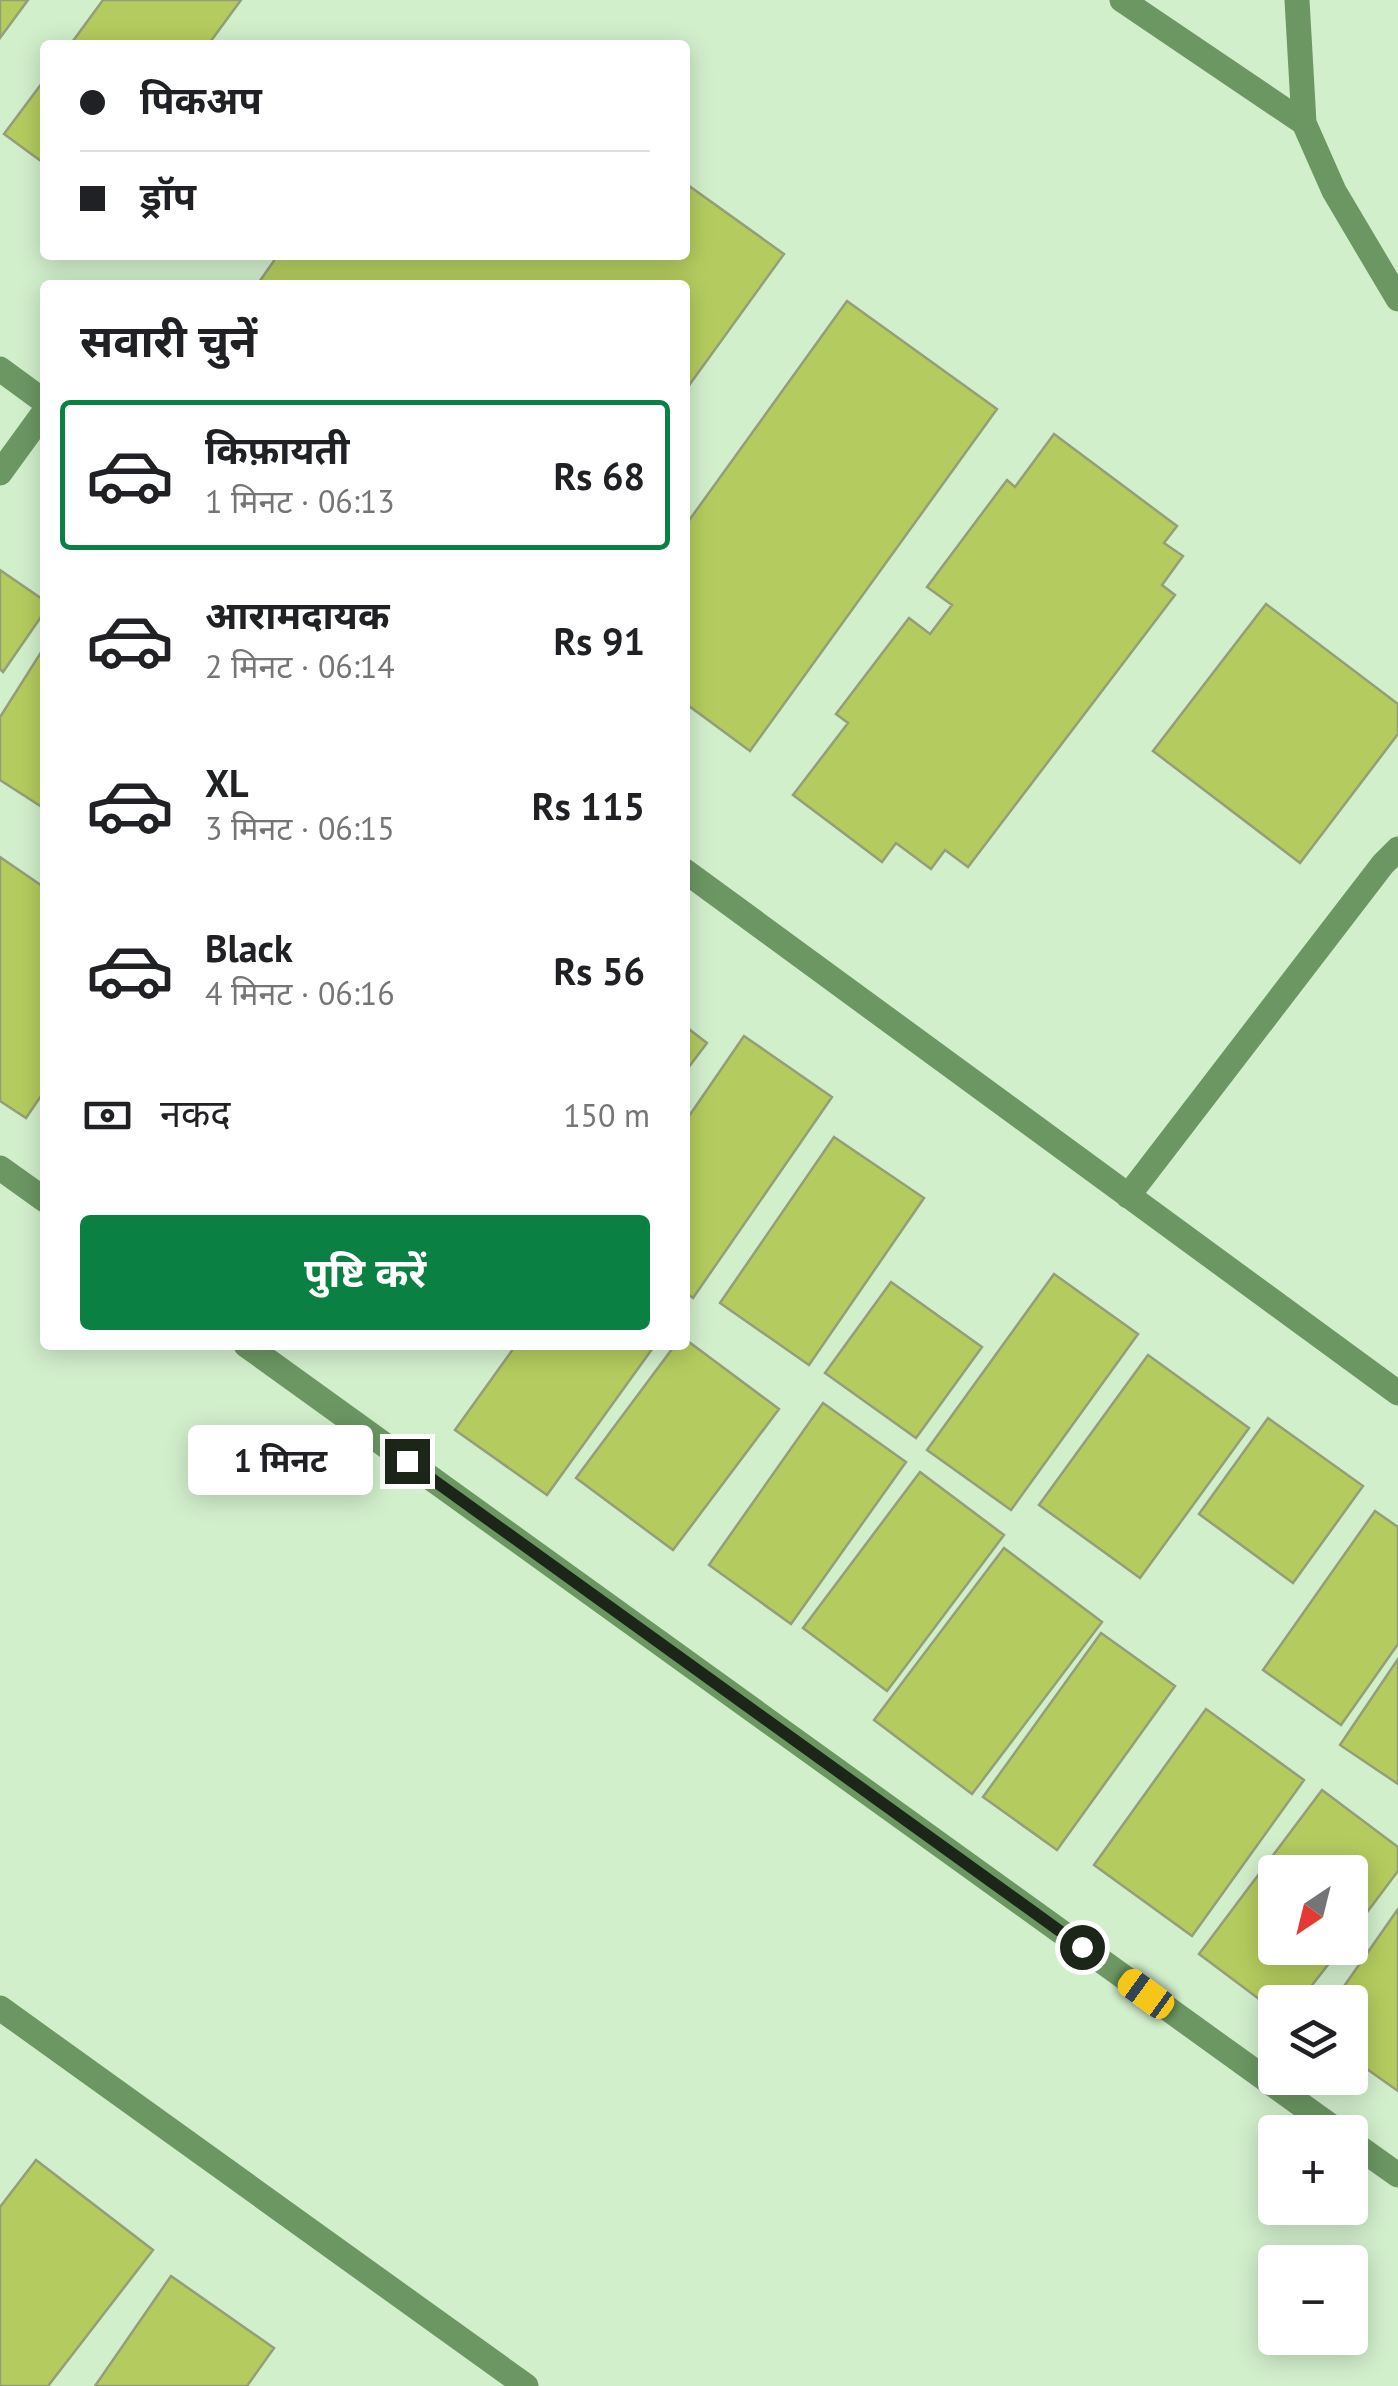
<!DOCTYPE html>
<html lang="hi">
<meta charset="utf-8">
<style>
body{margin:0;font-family:"PT Sans","Noto Sans Devanagari",sans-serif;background:#f2f2f2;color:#202124;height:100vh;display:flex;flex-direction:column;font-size:38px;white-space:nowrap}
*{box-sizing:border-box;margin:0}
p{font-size:32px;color:#757577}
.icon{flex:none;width:55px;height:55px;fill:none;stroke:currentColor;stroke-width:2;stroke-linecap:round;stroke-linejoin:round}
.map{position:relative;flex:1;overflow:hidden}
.details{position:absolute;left:40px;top:280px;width:650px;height:1070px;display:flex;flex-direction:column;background:#fff;border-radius:10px;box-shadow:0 5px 25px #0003}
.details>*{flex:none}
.banner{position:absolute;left:40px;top:40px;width:650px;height:220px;border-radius:10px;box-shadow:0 5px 25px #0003;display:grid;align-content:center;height:220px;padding:0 40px;background:#fff}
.needle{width:65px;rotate:215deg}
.tools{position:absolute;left:1258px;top:1855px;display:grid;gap:20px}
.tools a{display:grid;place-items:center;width:110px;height:110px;border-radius:10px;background:#fff;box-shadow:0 5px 25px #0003;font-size:50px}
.end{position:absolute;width:45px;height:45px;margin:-22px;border:12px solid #1b2619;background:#fff;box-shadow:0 0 0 5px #fff}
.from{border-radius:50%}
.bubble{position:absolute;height:70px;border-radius:10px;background:#fff;box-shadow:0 5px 25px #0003;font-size:32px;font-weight:700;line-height:70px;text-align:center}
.car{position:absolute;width:30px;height:60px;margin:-30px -15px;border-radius:12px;box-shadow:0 0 8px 2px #0007;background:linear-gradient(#f5c518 24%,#345 0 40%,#f5c518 0 76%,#345 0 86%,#f5c518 0)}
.banner b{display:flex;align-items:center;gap:35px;height:95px;font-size:38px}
.banner b+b{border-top:2px solid #e0e0e0}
.banner i{width:25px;height:25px;background:#202124}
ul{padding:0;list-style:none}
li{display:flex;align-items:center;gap:30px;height:150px;margin:0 20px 15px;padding:0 20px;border:5px solid transparent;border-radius:10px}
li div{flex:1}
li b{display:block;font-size:38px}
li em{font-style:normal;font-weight:700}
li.selected{border-color:#0b8043}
li>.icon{width:90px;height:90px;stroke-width:1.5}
h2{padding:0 40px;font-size:45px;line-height:120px}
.pay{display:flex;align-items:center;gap:25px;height:110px;padding:0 40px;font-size:38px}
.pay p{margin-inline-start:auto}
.button{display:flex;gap:20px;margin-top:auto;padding:20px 40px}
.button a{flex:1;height:115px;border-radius:10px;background:#0b8043;color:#fff;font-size:40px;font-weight:700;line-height:115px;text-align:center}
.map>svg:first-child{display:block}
</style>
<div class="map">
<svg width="1398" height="2386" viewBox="0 0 1398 2386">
<rect width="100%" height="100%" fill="#d2efcc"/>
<path fill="#b4cc5f" stroke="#949e78" stroke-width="2.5" d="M 0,0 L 28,0 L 0,38 Z
M 103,0 L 241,0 L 208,45 L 70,45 Z
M 45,79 L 45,164 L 4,134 Z
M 685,183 L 784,254 L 685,391 L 685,285 L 257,285 L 278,255 L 685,255 Z
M 847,301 L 997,409 L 750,751 L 685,703 L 685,526 Z
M 1054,434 L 1177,526 L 1164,543 L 1183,556 L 1162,585 L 1175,595 L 968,867 L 945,850 L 931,869 L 896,843 L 882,862 L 793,795 L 848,723 L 836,714 L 909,618 L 930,634 L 952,605 L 927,587 L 1007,480 L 1015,487 Z
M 0,570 L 45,601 L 45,611 L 3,672 L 0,669 Z
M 1266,604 L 1398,704 L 1398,734 L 1300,863 L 1153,751 Z
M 45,646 L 45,809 L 0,780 L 0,717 Z
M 0,857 L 45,888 L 45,1090 L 26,1118 L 0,1101 Z
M 685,1026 L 707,1043 L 685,1072 Z
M 744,1036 L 832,1097 L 693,1298 L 685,1292 L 685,1122 Z
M 834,1137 L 924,1198 L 809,1365 L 720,1303 Z
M 1054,1274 L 1138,1334 L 1011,1510 L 927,1450 Z
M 891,1282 L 982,1347 L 916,1438 L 825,1373 Z
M 685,1339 L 779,1409 L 673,1550 L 576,1478 L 675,1345 L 685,1345 Z
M 516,1345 L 655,1345 L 547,1495 L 455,1430 Z
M 1148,1355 L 1249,1428 L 1140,1578 L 1039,1505 Z
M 823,1403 L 906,1462 L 791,1624 L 709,1565 Z
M 1268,1418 L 1363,1486 L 1293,1583 L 1199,1514 Z
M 920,1472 L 1004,1535 L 887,1691 L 803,1628 Z
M 1375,1511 L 1398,1527 L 1398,1644 L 1341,1725 L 1263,1670 Z
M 1004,1548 L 1102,1622 L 972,1794 L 874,1720 Z
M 1101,1633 L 1175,1686 L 1057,1850 L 983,1797 Z
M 1398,1659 L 1398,1784 L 1340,1745 Z
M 1206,1709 L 1304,1780 L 1192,1936 L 1094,1865 Z
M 1322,1790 L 1398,1847 L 1398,1871 L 1350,1935 L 1350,1872 L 1275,1872 L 1275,1948 L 1341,1948 L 1299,2002 L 1275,2002 L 1275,2011 L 1199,1954 Z
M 1398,1909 L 1398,2091 L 1350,2057 L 1350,2002 L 1333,2002 Z
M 36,2160 L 153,2250 L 48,2386 L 0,2386 L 0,2207 Z
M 171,2276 L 274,2348 L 247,2386 L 95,2386 Z"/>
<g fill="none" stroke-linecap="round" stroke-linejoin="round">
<path stroke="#6c9763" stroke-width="25" d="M 1122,0 L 1304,123
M 1297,0 L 1304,123 L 1334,191 L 1398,299
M 0,369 L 45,402
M 0,473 L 45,411
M 685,871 L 1398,1393
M 0,1168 L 45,1200
M 1128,1196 L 1383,864 L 1398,849
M 246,1345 L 1339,2132
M 0,2008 L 526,2386
M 1350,2141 L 1398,2175"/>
</g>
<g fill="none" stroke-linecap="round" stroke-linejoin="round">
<path stroke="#1b2619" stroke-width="12" d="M 407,1461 L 1082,1947"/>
</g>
</svg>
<div class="tools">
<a><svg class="needle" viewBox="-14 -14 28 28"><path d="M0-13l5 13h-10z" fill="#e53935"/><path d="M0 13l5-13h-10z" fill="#757577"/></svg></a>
<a><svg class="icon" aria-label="layers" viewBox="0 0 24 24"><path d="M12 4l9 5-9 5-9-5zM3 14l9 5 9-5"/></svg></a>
<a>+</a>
<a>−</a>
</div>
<i class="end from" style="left:1082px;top:1947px"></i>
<i class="end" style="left:407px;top:1461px"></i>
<div class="bubble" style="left:188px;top:1425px;width:185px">1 मिनट</div>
<i class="car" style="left:1146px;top:1994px;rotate:306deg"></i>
<div class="banner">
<b><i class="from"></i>पिकअप</b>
<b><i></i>ड्रॉप</b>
</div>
<section class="details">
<h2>सवारी चुनें</h2>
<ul>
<li class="selected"><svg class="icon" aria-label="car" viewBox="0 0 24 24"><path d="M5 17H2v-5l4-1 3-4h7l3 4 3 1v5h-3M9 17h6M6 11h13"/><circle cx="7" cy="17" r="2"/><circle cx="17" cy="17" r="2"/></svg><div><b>किफ़ायती</b><p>1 मिनट · 06:13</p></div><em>Rs 68</em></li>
<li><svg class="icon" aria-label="car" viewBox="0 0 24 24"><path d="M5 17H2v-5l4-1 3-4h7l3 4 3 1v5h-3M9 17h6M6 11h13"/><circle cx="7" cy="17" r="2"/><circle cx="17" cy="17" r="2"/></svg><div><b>आरामदायक</b><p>2 मिनट · 06:14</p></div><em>Rs 91</em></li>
<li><svg class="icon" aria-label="car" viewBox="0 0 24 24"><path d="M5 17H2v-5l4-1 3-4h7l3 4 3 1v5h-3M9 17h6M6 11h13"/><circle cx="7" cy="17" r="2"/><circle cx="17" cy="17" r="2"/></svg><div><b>XL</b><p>3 मिनट · 06:15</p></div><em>Rs 115</em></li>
<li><svg class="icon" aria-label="car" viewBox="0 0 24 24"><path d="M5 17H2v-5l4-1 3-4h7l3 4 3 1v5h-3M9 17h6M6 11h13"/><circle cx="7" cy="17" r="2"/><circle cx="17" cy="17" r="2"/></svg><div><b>Black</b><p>4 मिनट · 06:16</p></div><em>Rs 56</em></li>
</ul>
<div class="pay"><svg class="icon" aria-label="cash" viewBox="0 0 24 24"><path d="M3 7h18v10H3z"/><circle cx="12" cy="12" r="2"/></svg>नकद<p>150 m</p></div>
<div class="button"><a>पुष्टि करें</a></div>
</section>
</div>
